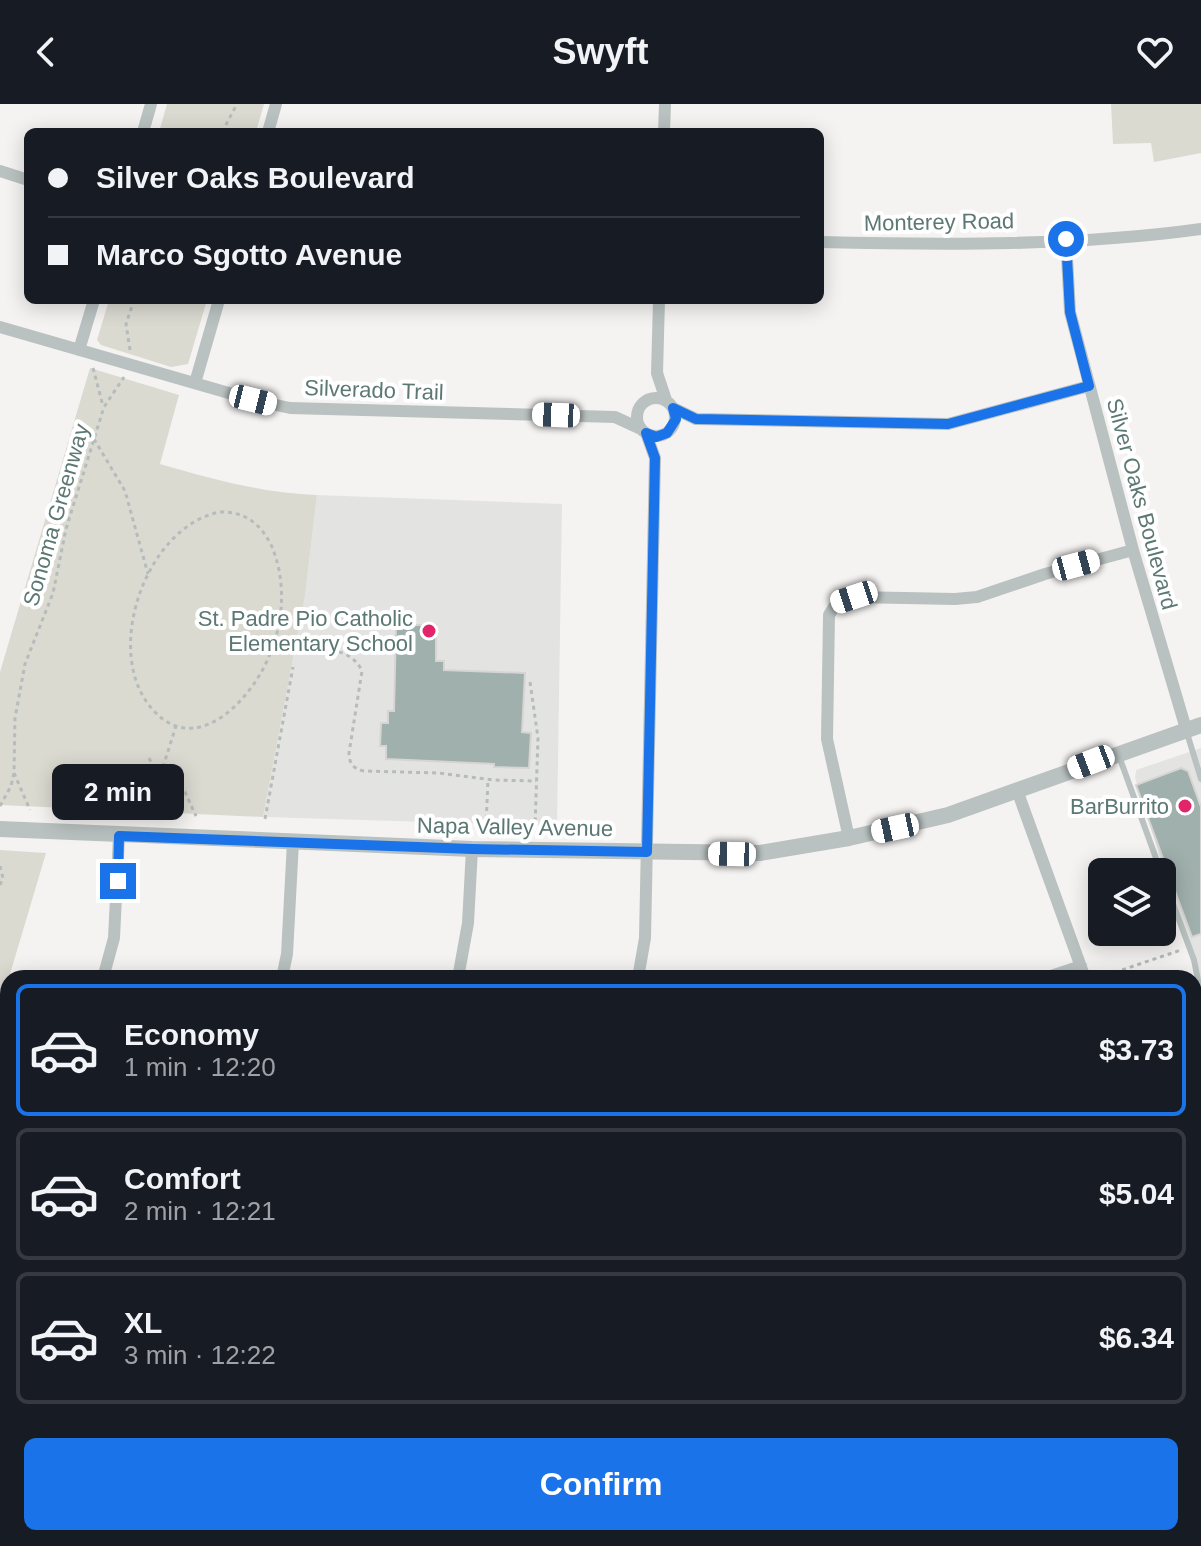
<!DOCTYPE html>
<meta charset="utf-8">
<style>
body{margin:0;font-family:Arial,sans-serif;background:#20242c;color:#f1f3f6;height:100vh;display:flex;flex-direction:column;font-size:30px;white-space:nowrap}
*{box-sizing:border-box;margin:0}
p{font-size:26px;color:#9ea1a6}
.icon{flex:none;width:44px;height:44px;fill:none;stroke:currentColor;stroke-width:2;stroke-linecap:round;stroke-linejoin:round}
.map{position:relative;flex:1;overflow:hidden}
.details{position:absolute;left:0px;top:866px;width:1202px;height:576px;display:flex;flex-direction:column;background:#171b24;border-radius:24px 24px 0 0;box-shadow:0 4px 20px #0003}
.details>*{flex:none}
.hud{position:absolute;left:24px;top:24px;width:800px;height:176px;border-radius:12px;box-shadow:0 4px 20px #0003;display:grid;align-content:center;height:176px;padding:0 24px;background:#171b24}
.fabs{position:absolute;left:1088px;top:754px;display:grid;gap:16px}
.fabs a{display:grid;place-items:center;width:88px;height:88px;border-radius:12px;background:#171b24;box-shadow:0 4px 20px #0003;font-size:40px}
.end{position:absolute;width:36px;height:36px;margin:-18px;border:10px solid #1a73e8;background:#fff;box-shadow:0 0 0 4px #fff}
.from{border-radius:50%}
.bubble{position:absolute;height:56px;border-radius:12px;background:#171b24;box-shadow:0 4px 20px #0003;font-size:26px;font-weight:700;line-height:56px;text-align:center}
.car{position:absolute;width:24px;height:48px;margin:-24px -12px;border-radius:10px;box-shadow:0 0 6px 2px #0007;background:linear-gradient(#fff 24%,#345 0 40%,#fff 0 76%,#345 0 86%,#fff 0)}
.hud b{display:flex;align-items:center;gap:28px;height:76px;font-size:30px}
.hud b+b{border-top:2px solid #363941}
.hud i{width:20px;height:20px;background:#f1f3f6}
ul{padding:14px 0 0;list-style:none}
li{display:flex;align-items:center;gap:24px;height:132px;margin:0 16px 12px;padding:0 8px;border:4px solid #363941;border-radius:12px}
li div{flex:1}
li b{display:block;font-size:30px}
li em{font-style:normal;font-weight:700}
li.on{border-color:#1a73e8}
li>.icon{width:72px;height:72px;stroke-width:1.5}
.action{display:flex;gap:16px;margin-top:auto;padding:16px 24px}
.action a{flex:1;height:92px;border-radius:12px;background:#1a73e8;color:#fff;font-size:32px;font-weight:700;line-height:92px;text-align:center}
header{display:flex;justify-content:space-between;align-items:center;height:104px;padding:0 24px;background:#171b24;font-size:36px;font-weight:700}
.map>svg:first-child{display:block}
</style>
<header><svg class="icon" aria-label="back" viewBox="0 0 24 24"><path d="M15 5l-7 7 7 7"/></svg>Swyft<svg class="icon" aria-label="heart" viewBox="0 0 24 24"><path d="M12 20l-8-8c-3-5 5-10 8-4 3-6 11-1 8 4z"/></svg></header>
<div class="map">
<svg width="1201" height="1442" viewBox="0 0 1201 1442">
<rect width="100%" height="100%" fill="#f5f3f2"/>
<path fill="#e3e4e2" d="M 317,391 L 562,400 L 557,722 L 263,713 L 305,492 Z
M 1201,644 L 1201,885 L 1135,674 L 1136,666 Z"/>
<path fill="#dadad1" d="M 167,0 L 264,0 L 256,28 L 159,28 Z
M 1111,0 L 1201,0 L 1201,49 L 1154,58 L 1151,39 L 1113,40 Z
M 109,196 L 207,196 L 188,260 L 171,263 L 101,241 L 97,236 Z
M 90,264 L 179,291 L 160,360 C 212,375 262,389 317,391 L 305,492 L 263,713 L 0,701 L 0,568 Z
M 0,746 L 46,749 L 5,887 L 0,887 Z
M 1096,1434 L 1131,1434 L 1133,1442 L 1096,1442 Z"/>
<path fill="#a0b0ad" stroke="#d7d5d4" stroke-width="2" d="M 396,521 L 436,521 L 436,557 L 444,557 L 444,566 L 525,569 L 522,628 L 531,629 L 529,664 L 494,663 L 494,660 L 386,655 L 386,642 L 380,642 L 381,619 L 388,619 L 388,607 L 394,607 Z
M 1181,664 L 1188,667 L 1201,703 L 1201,830 L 1192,833 L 1136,681 Z
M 158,667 L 165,670 L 167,678 L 161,682 L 154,680 L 153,673 Z"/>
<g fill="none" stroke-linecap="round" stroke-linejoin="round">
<path stroke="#b6bcbb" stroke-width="3" stroke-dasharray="4 4" stroke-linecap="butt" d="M 222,28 L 237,0
M 130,246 L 126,220 L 134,196
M 93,264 L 103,302
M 94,335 L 125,387 L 148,470
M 220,408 C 245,407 262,421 272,443 C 286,477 284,516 270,550 C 254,592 198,656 153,606 C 101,549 146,422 220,408 Z
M 323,547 C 340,545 355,552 362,567 L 349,649 C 349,660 354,665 364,667 L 439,669 L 494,676 L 536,677
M 530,578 L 538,634 L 535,723
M 149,654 L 154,664
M 163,663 L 176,622
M 14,669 L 30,706
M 172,670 L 181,663
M 148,673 L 154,664 L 163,663 L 172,670 L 172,680
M 172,678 L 185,688 L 196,712
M 0,702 L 11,682 L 14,669 L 15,614 L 25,560 L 53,489 L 66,425 L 104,303 L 124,273
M 99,709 C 103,684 126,672 149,670
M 265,715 L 293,563
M 486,723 L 488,675
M 0,762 L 3,774 L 0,781
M 1107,871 L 1181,846"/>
<path stroke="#b9c2c0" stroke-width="6" d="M 1187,629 L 1201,675
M 1119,652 L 1161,768
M 1162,770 L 1194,856 L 1201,891
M 992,1442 L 993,1434"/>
<path stroke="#b9c2c0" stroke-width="12" d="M 143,28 L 151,0
M 268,28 L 276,0
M 664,28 L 665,0
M 0,67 L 28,76
M 1066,135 L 1070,208 L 1133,446 L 1186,625
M 820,138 C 943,141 1079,142 1201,125
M 659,196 L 657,269 L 666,296
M 0,223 L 253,296 L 290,304 L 615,313 L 641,325
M 79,246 L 94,196
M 195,279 L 219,196
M637 313a19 19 0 1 1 38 0a19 19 0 1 1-38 0Z
M 673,304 L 696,315 L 948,320 L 1089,282
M 1017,686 L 1085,874
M 849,734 L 827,635 L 829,511 L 837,498 L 854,493 L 955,495 L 977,493 L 1045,470 L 1133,446
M 103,874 L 114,834 L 119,732
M 282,874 L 287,850 L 293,738
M 458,874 L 468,819 L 472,745
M 638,874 L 645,834 L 655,354 L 646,329
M 1045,874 L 1081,862
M 0,901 L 8,902
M 0,1301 L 8,1301
M 1141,1434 L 1141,1442
M 542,1442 L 543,1434
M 723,1442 L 724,1434
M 903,1442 L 903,1434
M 1088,1442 L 1089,1434"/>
<path stroke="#b9c2c0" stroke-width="16" d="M 0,725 L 472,745 L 760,749 L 849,734 L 948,711 L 1201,621"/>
</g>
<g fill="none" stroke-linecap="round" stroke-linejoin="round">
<path stroke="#1a73e8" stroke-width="10" d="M 118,777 L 119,732 L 472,745 L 647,748 L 655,354 L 646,329 L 656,333 L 667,329 L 676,315 L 673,304 L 696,315 L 948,320 L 1089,282 L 1070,208 L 1066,135"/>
</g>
<g fill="#e2256a" stroke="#fff" stroke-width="3">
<circle cx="429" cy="527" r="8"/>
<circle cx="1185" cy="702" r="8"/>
</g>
<g text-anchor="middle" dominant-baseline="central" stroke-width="8" stroke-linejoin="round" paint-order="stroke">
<g font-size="22" fill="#5c7873" stroke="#fff">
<text transform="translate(939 118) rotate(-1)">Monterey Road</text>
<text transform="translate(374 286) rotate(2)">Silverado Trail</text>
<text transform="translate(1142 400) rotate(75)">Silver Oaks Boulevard</text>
<text transform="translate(56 411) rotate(-74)">Sonoma Greenway</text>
<text transform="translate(515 723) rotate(1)">Napa Valley Avenue</text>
</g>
<g font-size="22" fill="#5c7873" stroke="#fff" text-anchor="end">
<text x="413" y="514">St. Padre Pio Catholic<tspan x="413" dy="25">Elementary School</tspan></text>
<text x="1169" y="702">BarBurrito</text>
</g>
</g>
</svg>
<div class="fabs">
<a><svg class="icon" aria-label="layers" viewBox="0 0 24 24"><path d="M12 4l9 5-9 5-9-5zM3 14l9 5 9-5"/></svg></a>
</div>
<i class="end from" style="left:1066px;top:135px"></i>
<i class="end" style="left:118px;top:777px"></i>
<div class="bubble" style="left:52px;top:660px;width:132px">2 min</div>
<i class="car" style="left:253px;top:296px;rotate:104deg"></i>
<i class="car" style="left:556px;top:311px;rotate:272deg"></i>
<i class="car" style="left:1076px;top:461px;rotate:75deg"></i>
<i class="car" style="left:854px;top:493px;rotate:252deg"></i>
<i class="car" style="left:1091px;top:658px;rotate:249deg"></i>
<i class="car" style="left:895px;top:724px;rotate:258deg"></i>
<i class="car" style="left:732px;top:750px;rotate:271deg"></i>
<div class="hud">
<b><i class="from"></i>Silver Oaks Boulevard</b>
<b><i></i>Marco Sgotto Avenue</b>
</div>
<section class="details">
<ul>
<li class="on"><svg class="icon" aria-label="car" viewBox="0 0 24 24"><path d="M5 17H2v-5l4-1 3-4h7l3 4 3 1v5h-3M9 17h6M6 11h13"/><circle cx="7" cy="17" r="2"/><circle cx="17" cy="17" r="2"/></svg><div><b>Economy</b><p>1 min · 12:20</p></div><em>$3.73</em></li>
<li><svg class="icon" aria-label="car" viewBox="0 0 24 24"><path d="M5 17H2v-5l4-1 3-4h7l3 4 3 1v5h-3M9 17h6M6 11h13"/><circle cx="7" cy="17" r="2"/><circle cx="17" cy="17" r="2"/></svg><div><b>Comfort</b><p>2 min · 12:21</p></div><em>$5.04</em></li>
<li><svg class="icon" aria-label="car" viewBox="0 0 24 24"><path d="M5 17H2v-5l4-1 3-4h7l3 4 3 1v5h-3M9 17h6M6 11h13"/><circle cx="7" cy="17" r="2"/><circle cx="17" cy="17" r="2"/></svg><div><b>XL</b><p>3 min · 12:22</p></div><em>$6.34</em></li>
</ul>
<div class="action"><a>Confirm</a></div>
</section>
</div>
